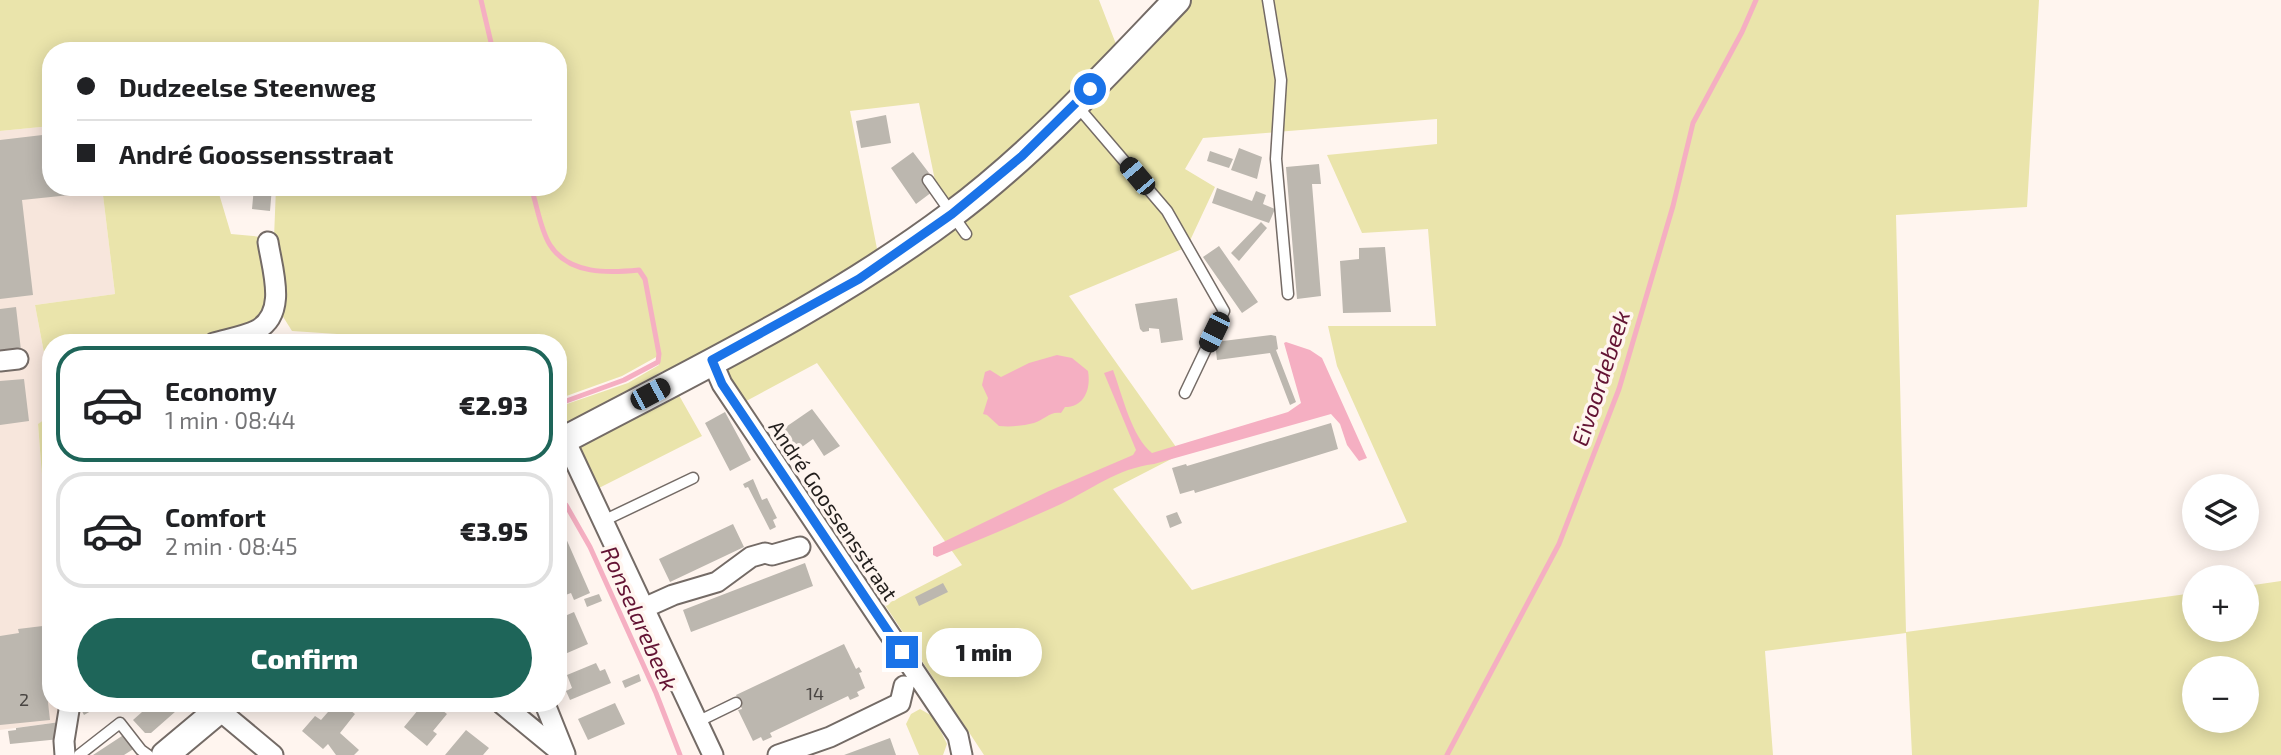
<!DOCTYPE html>
<meta charset="utf-8">
<style>
body{margin:0;font-family:"Exo 2",sans-serif;background:#f2f2f2;color:#202124;height:100vh;display:flex;flex-direction:column;font-size:26px;white-space:nowrap}
*{box-sizing:border-box;margin:0}
p{font-size:23px;color:#757577}
.icon{flex:none;width:38px;height:38px;fill:none;stroke:currentColor;stroke-width:2;stroke-linecap:round;stroke-linejoin:round}
.map{position:relative;flex:1;overflow:hidden}
.side{position:absolute;left:42px;top:334px;width:525px;height:378px;display:flex;flex-direction:column;background:#fff;border-radius:28px;box-shadow:0 4px 18px #0003}
.side>*{flex:none}
.banner{position:absolute;left:42px;top:42px;width:525px;height:154px;border-radius:28px;box-shadow:0 4px 18px #0003;display:grid;align-content:center;height:154px;padding:0 35px;background:#fff}
.buttons{position:absolute;left:2182px;top:474px;display:grid;gap:14px}
.buttons a{display:grid;place-items:center;width:77px;height:77px;border-radius:50%;background:#fff;box-shadow:0 4px 18px #0003;font-size:35px}
.end{position:absolute;width:32px;height:32px;margin:-16px;border:9px solid #1a73e8;background:#fff;box-shadow:0 0 0 4px #fff}
.from{border-radius:50%}
.bubble{position:absolute;height:49px;border-radius:24px;background:#fff;box-shadow:0 4px 18px #0003;font-size:23px;font-weight:800;line-height:49px;text-align:center}
.car{position:absolute;width:21px;height:42px;margin:-21px -10px;border-radius:9px;box-shadow:0 0 5px 2px #0007;background:linear-gradient(#222 24%,#8ab4d8 0 40%,#222 0 76%,#8ab4d8 0 86%,#222 0)}
.banner b{display:flex;align-items:center;gap:24px;height:66px;font-size:26px}
.banner b+b{border-top:2px solid #e0e0e0}
.banner i{width:18px;height:18px;background:#202124}
ul{padding:12px 0 0;list-style:none}
li{display:flex;align-items:center;gap:21px;height:116px;margin:0 14px 10px;padding:0 21px;border:4px solid #e0e0e0;border-radius:28px}
li div{flex:1}
li b{display:block;font-size:26px}
li em{font-style:normal;font-weight:800}
li.current{border-color:#1e6559}
li>.icon{width:63px;height:63px;stroke-width:1.5}
.primary-button{display:flex;gap:14px;margin-top:auto;padding:14px 35px}
.primary-button a{flex:1;height:80px;border-radius:42px;background:#1e6559;color:#fff;font-size:28px;font-weight:800;line-height:80px;text-align:center}
.map>svg:first-child{display:block}
</style>
<div class="map">
<svg width="2281" height="755" viewBox="0 0 2281 755">
<rect width="100%" height="100%" fill="#fff5ef"/>
<path fill="#f7e6dc" d="M 51,126 L 51,187 L 102,187 L 115,294 L 35,305 L 51,390 L 51,415 L 38,425 L 51,592 L 51,704 L 70,704 L 67,721 L 0,730 L 0,131 Z"/>
<path fill="#eae4ab" fill-rule="evenodd" d="M 0,0 L 1099,0 L 1121,57 L 1177,0 L 2039,0 L 2027,207 L 1896,215 L 1906,632 L 2194,593 L 2194,630 L 2247,630 L 2247,586 L 2281,581 L 2281,755 L 1912,755 L 1906,633 L 1765,651 L 1773,755 L 984,755 L 885,605 L 962,565 L 817,363 L 737,406 L 712,361 L 670,383 L 663,371 L 558,428 L 558,407 L 628,383 L 659,365 L 658,356 L 622,376 L 558,399 L 558,343 L 338,343 L 337,334 L 292,331 L 275,304 L 271,319 L 214,343 L 51,343 L 51,390 L 35,305 L 115,294 L 102,187 L 217,187 L 231,234 L 274,238 L 276,187 L 558,187 L 558,51 L 281,51 L 280,48 L 274,51 L 51,51 L 51,126 L 0,131 ZM 919,103 L 938,195 L 951,214 L 880,264 L 850,111 ZM 1437,119 L 1437,144 L 1327,155 L 1362,233 L 1428,229 L 1436,326 L 1328,326 L 1337,366 L 1407,522 L 1192,590 L 1113,489 L 1181,454 L 1069,296 L 1187,247 L 1215,187 L 1185,169 L 1203,138 ZM 2194,668 L 2247,668 L 2247,721 L 2194,721 Z
M 676,390 L 702,436 L 595,490 L 578,453 L 587,438 Z
M 51,415 L 51,592 L 38,424 Z
M 920,709 L 934,717 L 947,744 L 943,755 L 919,755 L 906,724 L 911,714 Z"/>
<path fill="#f5afc2" d="M 1286,342 L 1310,350 L 1322,358 L 1367,458 L 1359,461 L 1347,445 L 1340,424 L 1331,414 L 1154,464 C 1116,469 1094,488 1061,504 C 1020,523 978,540 937,557 L 933,555 L 933,547 L 1049,491 L 1133,455 L 1136,450 L 1104,373 L 1113,370 C 1122,394 1132,438 1152,453 L 1288,412 L 1301,403 L 1284,343 Z
M 1057,355 L 1072,358 L 1088,371 C 1091,388 1085,407 1065,407 L 1061,413 C 1050,411 1044,420 1034,423 C 1022,426 1011,427 999,426 L 987,415 L 983,414 L 988,398 L 982,385 L 985,372 L 990,370 L 1001,377 L 1029,363 Z"/>
<g fill="none" stroke-linecap="round" stroke-linejoin="round">
<path stroke="#f5afc2" stroke-width="5" d="M 481,0 L 493,51
M 531,187 C 537,205 540,229 550,245 C 569,275 609,273 639,270 L 645,279 L 659,354 L 658,362 L 624,380 L 558,404
M 558,508 L 566,505 L 590,547 L 656,693 L 680,755
M 1447,755 L 1559,544 L 1619,389 L 1673,206 L 1693,123 L 1742,32 L 1756,0"/>
</g>
<path fill="#bcb7af" d="M 886,115 L 891,143 L 861,148 L 856,121 Z
M 51,134 L 51,187 L 88,187 L 89,193 L 22,200 L 33,295 L 0,299 L 0,140 Z
M 1239,148 L 1262,157 L 1257,179 L 1231,170 Z
M 1210,151 L 1233,159 L 1229,168 L 1207,161 Z
M 913,152 L 929,173 L 922,178 L 932,192 L 916,204 L 891,168 Z
M 1319,164 L 1321,184 L 1312,184 L 1321,296 L 1297,299 L 1286,167 Z
M 254,187 L 272,187 L 270,211 L 252,209 Z
M 1217,188 L 1252,201 L 1256,191 L 1266,195 L 1263,204 L 1275,209 L 1269,223 L 1212,203 Z
M 1261,222 L 1267,228 L 1239,261 L 1231,253 Z
M 1219,246 L 1258,302 L 1242,313 L 1203,257 Z
M 1385,247 L 1391,312 L 1343,313 L 1340,261 L 1359,259 L 1359,248 Z
M 1177,298 L 1183,340 L 1161,343 L 1159,329 L 1149,328 L 1149,331 L 1143,332 L 1140,329 L 1135,304 Z
M 16,307 L 21,350 L 0,352 L 0,309 Z
M 294,334 L 336,337 L 337,343 L 294,343 Z
M 1271,335 L 1276,336 L 1278,349 L 1276,350 L 1296,402 L 1290,405 L 1270,353 L 1217,360 L 1215,342 Z
M 24,379 L 29,421 L 0,425 L 0,381 Z
M 812,409 L 840,446 L 824,456 L 813,439 L 795,452 L 780,431 Z
M 725,412 L 751,460 L 730,471 L 705,423 Z
M 1331,423 L 1338,449 L 1195,493 L 1194,490 L 1180,494 L 1172,468 L 1186,464 L 1187,466 Z
M 753,479 L 762,500 L 767,498 L 777,518 L 773,520 L 776,527 L 770,530 L 748,487 L 745,488 L 743,484 Z
M 1177,512 L 1182,523 L 1170,528 L 1166,516 Z
M 733,524 L 744,547 L 670,582 L 659,559 Z
M 561,527 L 590,593 L 574,600 L 571,593 L 560,597 L 558,594 L 558,528 Z
M 805,563 L 813,586 L 691,632 L 683,610 Z
M 943,583 L 948,592 L 919,606 L 915,597 Z
M 599,594 L 602,601 L 587,607 L 584,599 Z
M 574,612 L 588,644 L 558,657 L 558,628 L 561,626 L 558,619 Z
M 51,625 L 51,667 L 44,667 L 50,720 L 0,725 L 0,636 L 19,633 L 18,629 Z
M 844,644 L 856,669 L 859,667 L 862,672 L 859,673 L 865,688 L 857,692 L 859,696 L 850,700 L 848,696 L 770,733 L 772,737 L 763,741 L 761,737 L 753,741 L 738,710 L 742,709 L 736,695 Z
M 596,663 L 600,671 L 605,669 L 611,683 L 570,700 L 566,691 L 572,688 L 567,675 Z
M 639,674 L 641,681 L 625,688 L 622,681 Z
M 615,703 L 625,724 L 588,740 L 578,719 Z
M 78,704 L 103,704 L 84,715 Z
M 134,704 L 184,704 L 151,733 L 145,733 L 133,720 L 142,712 Z
M 335,704 L 342,704 L 355,714 L 340,733 L 359,750 L 354,755 L 336,755 L 328,744 L 323,749 L 302,731 L 315,716 L 321,720 Z
M 423,704 L 434,704 L 447,714 L 433,731 L 437,734 L 427,746 L 404,727 Z
M 60,722 L 60,739 L 10,744 L 8,731 L 16,730 L 16,728 Z
M 466,730 L 489,748 L 483,755 L 445,755 Z
M 125,734 L 135,748 L 124,755 L 93,755 Z
M 890,738 L 896,755 L 844,755 Z"/>
<g fill="none" stroke-linecap="round" stroke-linejoin="round">
<g stroke="#746b66" stroke-width="13">
<path id="lane" d="M 1268,0 L 1281,80 L 1276,159 L 1288,294
M 1078,107 L 1167,211 L 1224,311 L 1185,393
M 928,180 L 966,234
M 603,521 L 693,478
M 697,722 L 736,703
M 79,755 L 120,723 L 141,750 L 148,755"/>
</g>
<g stroke="#746b66" stroke-width="23">
<path id="street" d="M 214,343 C 228,339 245,336 257,330 C 288,313 272,269 268,242
M 0,361 L 18,359
M 712,361 L 722,384 L 958,736 L 962,755
M 565,440 L 713,755
M 644,608 L 673,595 L 717,582 L 751,557 L 765,553 L 772,555 L 800,547
M 502,704 L 564,755
M 545,704 L 565,754
M 219,710 L 273,755
M 65,755 L 64,741 L 70,704
M 778,755 L 830,737 L 900,703 L 904,686"/>
</g>
<g stroke="#746b66" stroke-width="30">
<path id="secondary" d="M 558,443 C 692,372 830,306 951,215 C 1034,153 1105,75 1177,0
M 165,755 L 226,704"/>
</g>
<use href="#lane" stroke="#fff" stroke-width="10"/>
<use href="#street" stroke="#fff" stroke-width="19"/>
<use href="#secondary" stroke="#fff" stroke-width="26"/>
</g>
<g fill="none" stroke-linecap="round" stroke-linejoin="round">
<path stroke="#1a73e8" stroke-width="9" d="M 902,652 L 722,384 L 712,360 L 859,279 L 952,214 L 1022,156 L 1090,89"/>
</g>
<g text-anchor="middle" dominant-baseline="central" stroke-width="7" stroke-linejoin="round" paint-order="stroke">
<g font-size="18" fill="#494542">
<text x="815" y="693">14</text>
<text x="24" y="699">2</text>
</g>
<g font-size="21" fill="#231f1d" stroke="#fff5ef">
<text transform="translate(834 510) rotate(56)">André Goossensstraat</text>
</g>
<g font-size="23" font-style="italic" fill="#631333" stroke="#fff5ef">
<text transform="translate(1600 378) rotate(-72)">Eivoordebeek</text>
<text transform="translate(640 618) rotate(66)">Ronselarebeek</text>
</g>
</g>
</svg>
<div class="buttons">
<a><svg class="icon" aria-label="layers" viewBox="0 0 24 24"><path d="M12 4l9 5-9 5-9-5zM3 14l9 5 9-5"/></svg></a>
<a>+</a>
<a>−</a>
</div>
<i class="end from" style="left:1090px;top:89px"></i>
<i class="end" style="left:902px;top:652px"></i>
<div class="bubble" style="left:926px;top:628px;width:116px">1 min</div>
<i class="car" style="left:1137px;top:176px;rotate:320deg"></i>
<i class="car" style="left:1214px;top:332px;rotate:206deg"></i>
<i class="car" style="left:650px;top:394px;rotate:62deg"></i>
<div class="banner">
<b><i class="from"></i>Dudzeelse Steenweg</b>
<b><i></i>André Goossensstraat</b>
</div>
<section class="side">
<ul>
<li class="current"><svg class="icon" aria-label="car" viewBox="0 0 24 24"><path d="M5 17H2v-5l4-1 3-4h7l3 4 3 1v5h-3M9 17h6M6 11h13"/><circle cx="7" cy="17" r="2"/><circle cx="17" cy="17" r="2"/></svg><div><b>Economy</b><p>1 min · 08:44</p></div><em>€2.93</em></li>
<li><svg class="icon" aria-label="car" viewBox="0 0 24 24"><path d="M5 17H2v-5l4-1 3-4h7l3 4 3 1v5h-3M9 17h6M6 11h13"/><circle cx="7" cy="17" r="2"/><circle cx="17" cy="17" r="2"/></svg><div><b>Comfort</b><p>2 min · 08:45</p></div><em>€3.95</em></li>
</ul>
<div class="primary-button"><a>Confirm</a></div>
</section>
</div>
